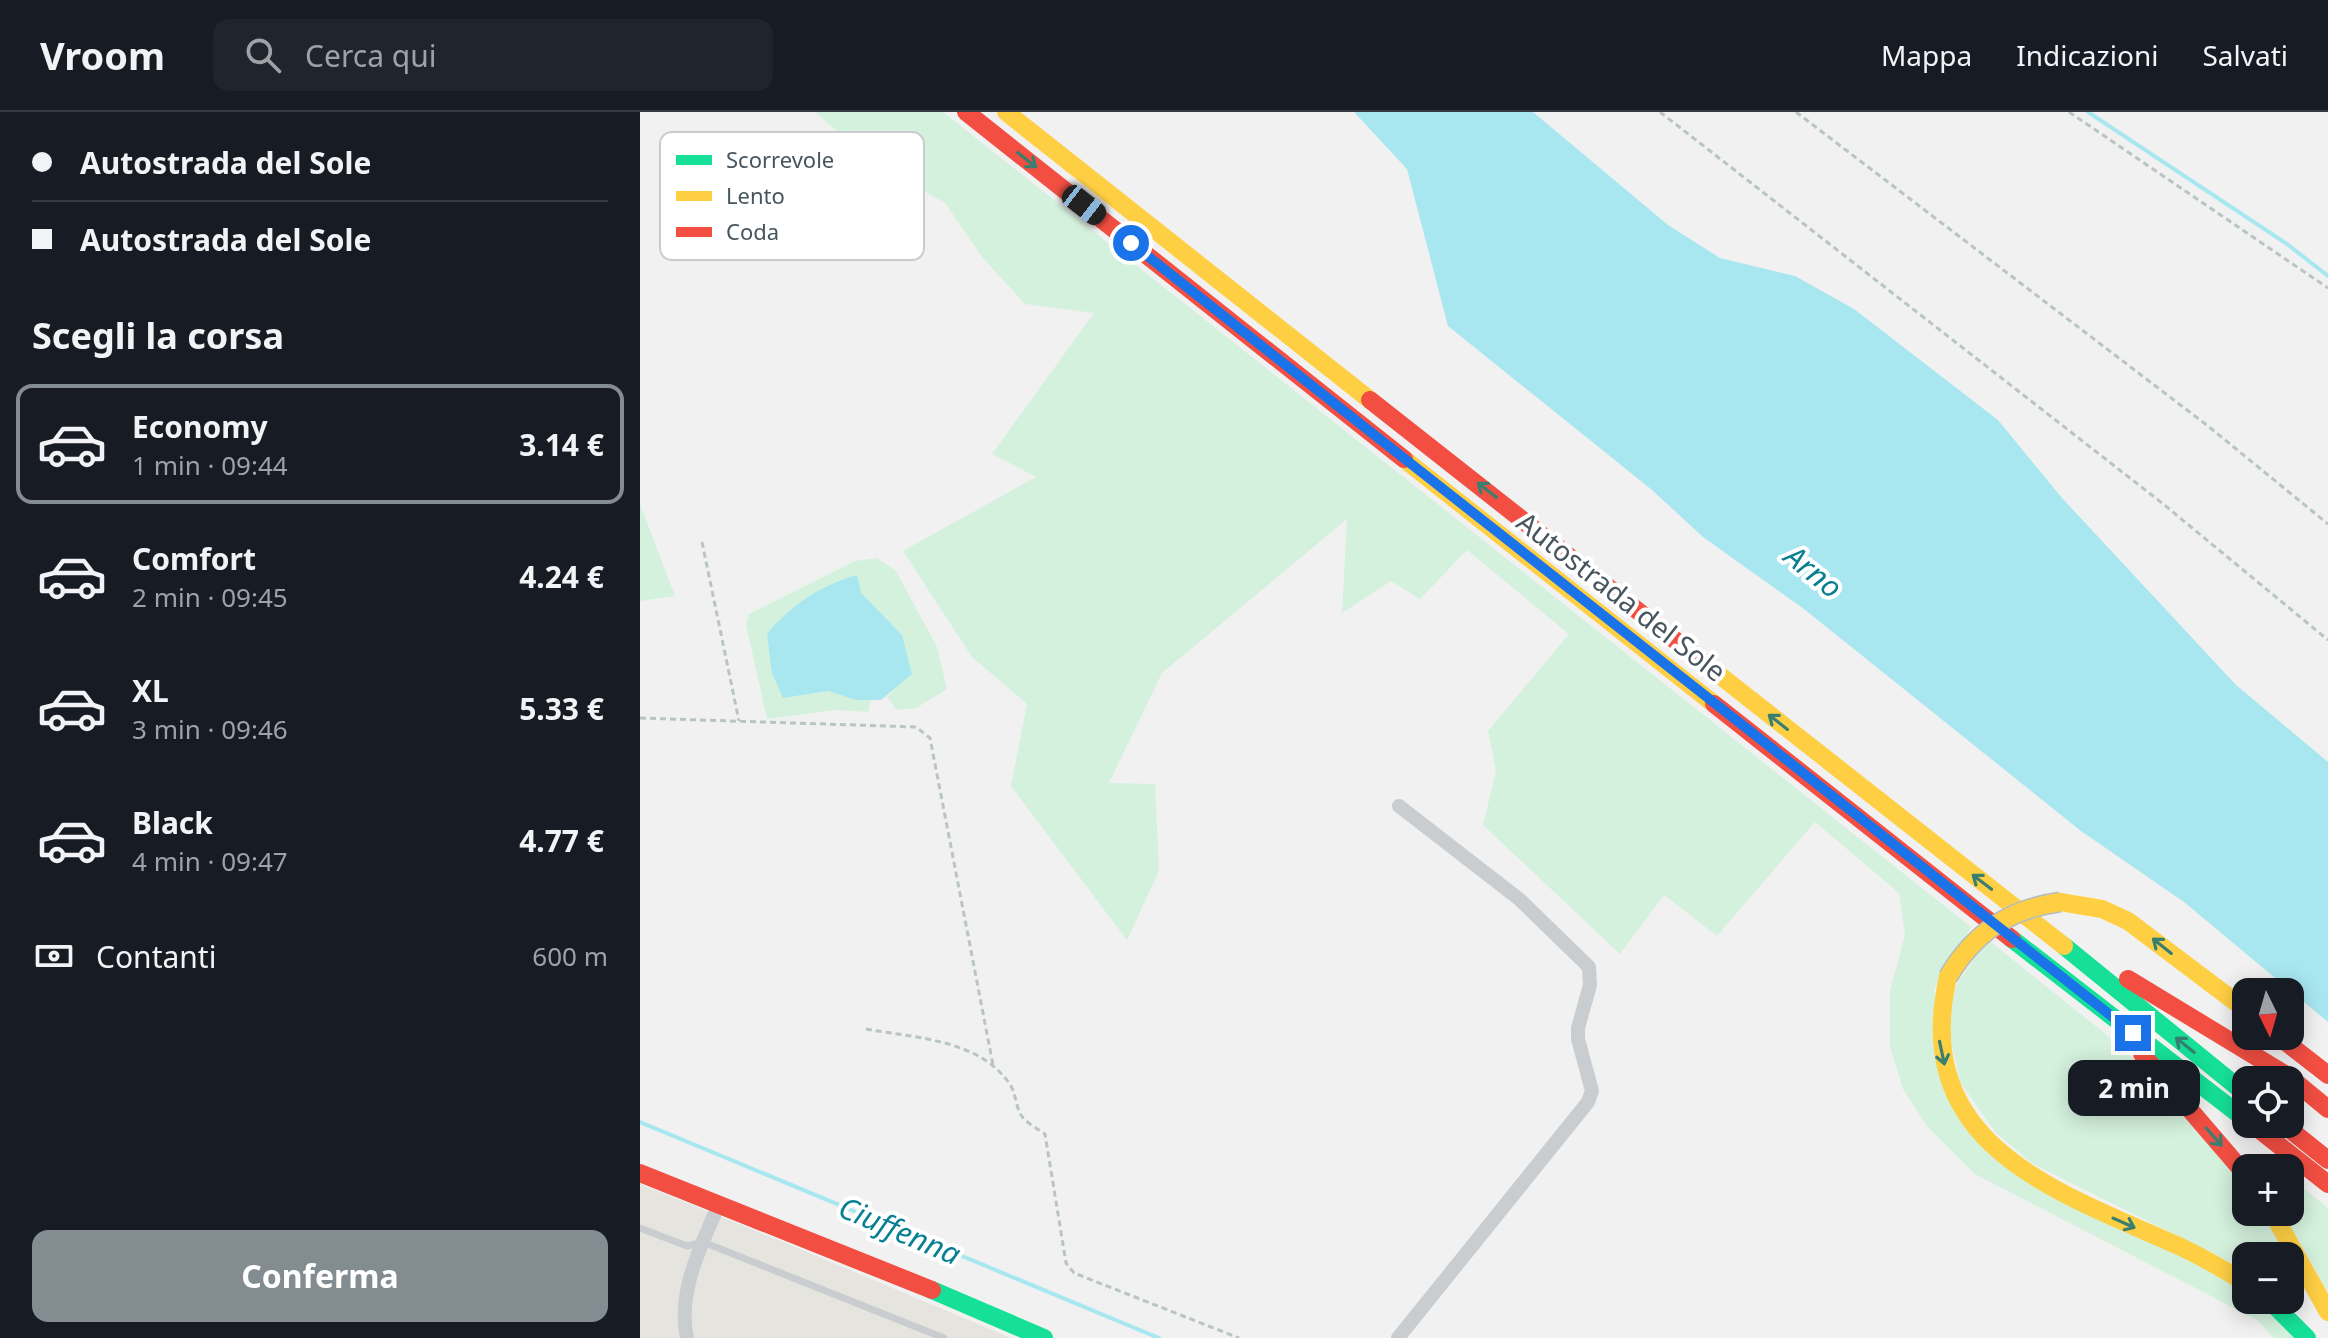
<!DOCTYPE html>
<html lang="it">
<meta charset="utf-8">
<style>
body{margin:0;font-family:"Noto Sans",sans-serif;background:#20242c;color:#f1f3f6;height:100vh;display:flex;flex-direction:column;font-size:30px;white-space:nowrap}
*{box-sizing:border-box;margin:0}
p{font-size:26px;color:#9ea1a6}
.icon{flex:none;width:44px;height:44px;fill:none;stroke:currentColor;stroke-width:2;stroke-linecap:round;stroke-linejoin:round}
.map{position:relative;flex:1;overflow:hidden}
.panel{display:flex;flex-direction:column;background:#171b24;width:640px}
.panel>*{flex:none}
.top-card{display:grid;align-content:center;height:176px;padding:0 32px;background:#171b24}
.needle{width:52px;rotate:175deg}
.tools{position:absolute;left:1592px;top:866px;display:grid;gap:16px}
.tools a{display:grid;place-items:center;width:72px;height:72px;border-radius:16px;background:#171b24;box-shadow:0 4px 20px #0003;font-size:40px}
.end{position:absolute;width:36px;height:36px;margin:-18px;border:10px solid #1a73e8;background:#fff;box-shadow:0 0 0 4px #fff}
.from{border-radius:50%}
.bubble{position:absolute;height:56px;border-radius:16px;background:#171b24;box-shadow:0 4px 20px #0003;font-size:26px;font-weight:700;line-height:56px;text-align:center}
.car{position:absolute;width:24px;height:48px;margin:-24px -12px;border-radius:10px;box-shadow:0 0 6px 2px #0007;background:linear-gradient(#222 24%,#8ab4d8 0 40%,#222 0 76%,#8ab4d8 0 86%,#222 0)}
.top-card b{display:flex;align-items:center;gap:28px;height:76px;font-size:30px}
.top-card b+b{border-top:2px solid #363941}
.top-card i{width:20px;height:20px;background:#f1f3f6}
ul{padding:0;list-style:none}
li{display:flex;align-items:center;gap:24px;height:120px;margin:0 16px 12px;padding:0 16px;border:4px solid transparent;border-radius:16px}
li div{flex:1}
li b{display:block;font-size:30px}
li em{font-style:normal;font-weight:700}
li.selected{border-color:#828c91}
li>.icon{width:72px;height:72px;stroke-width:1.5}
h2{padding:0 32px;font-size:36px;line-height:96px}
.pay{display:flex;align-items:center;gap:20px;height:88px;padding:0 32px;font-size:30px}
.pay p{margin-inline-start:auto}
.primary-button{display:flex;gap:16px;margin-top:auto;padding:16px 32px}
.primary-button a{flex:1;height:92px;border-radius:16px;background:#828c91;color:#fff;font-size:32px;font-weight:700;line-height:92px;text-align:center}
header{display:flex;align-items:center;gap:48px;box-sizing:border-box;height:112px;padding:0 40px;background:#171b24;border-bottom:2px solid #363941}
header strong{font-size:38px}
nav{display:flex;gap:44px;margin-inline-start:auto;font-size:28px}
.search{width:560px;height:72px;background:#20242c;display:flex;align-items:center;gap:20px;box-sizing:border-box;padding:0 28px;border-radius:16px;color:#9ea1a6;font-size:30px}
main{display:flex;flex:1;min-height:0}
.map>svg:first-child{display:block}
</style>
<header>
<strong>Vroom</strong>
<div class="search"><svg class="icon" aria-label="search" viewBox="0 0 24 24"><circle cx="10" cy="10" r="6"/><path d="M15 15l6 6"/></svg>Cerca qui</div>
<nav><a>Mappa</a><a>Indicazioni</a><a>Salvati</a></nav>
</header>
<main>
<section class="panel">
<div class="top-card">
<b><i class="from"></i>Autostrada del Sole</b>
<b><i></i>Autostrada del Sole</b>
</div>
<h2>Scegli la corsa</h2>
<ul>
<li class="selected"><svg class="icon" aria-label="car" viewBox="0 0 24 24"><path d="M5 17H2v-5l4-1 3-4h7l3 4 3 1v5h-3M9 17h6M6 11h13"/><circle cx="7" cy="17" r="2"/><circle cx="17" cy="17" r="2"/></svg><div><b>Economy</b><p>1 min · 09:44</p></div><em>3.14 €</em></li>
<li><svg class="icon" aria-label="car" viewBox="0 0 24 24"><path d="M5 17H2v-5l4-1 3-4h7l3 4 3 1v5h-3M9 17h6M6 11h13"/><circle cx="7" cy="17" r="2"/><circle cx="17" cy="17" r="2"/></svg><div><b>Comfort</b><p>2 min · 09:45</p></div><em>4.24 €</em></li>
<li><svg class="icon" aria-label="car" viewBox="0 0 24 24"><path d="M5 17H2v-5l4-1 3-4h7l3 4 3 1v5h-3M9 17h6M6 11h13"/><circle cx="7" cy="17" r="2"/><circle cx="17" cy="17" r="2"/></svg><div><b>XL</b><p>3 min · 09:46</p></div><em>5.33 €</em></li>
<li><svg class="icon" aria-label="car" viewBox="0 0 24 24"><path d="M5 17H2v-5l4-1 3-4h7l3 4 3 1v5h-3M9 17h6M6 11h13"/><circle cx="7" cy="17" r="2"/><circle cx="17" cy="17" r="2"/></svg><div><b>Black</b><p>4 min · 09:47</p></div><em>4.77 €</em></li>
</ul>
<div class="pay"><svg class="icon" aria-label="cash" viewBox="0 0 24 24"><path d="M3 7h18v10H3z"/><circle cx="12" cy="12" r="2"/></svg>Contanti<p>600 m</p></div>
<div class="primary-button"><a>Conferma</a></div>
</section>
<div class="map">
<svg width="1688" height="1226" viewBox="0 0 1688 1226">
<rect width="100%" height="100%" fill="#f1f1f1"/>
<path fill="#e6e4df" d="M 0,1072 L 153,1134 L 371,1226 L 0,1226 Z"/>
<path fill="#d4f1dd" d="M 175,0 L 303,0 L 1331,815 L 1294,877 L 1332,1020 L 1606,1180 L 1606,1188 L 1617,1188 L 1661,1226 L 1634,1226 L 1617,1208 L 1335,1062 L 1287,1014 L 1263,977 L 1250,935 L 1250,879 L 1265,823 L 1259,781 L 1175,710 L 1077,824 L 1024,783 L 980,842 L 843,713 L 856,659 L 848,619 L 929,522 L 827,438 L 780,487 L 751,469 L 702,501 L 707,407 L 522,561 L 469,671 L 515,672 L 519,759 L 487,828 L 371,674 L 387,592 L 332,545 L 263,439 L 396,365 L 352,342 L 454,201 L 385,192 L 342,145 L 305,91 L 231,49 Z
M 0,392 L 35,484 L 0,489 Z
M 237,446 L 256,459 L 297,535 L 307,577 L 276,596 L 257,598 L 247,585 L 255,576 L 262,523 L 220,481 L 216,463 L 143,586 L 188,579 L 216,588 L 231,587 L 228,600 L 195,598 L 127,607 L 106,512 L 109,502 L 215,449 Z
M 1347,827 L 1463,920 L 1519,970 L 1585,1046 L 1606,1077 L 1606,1100 L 1621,1100 L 1650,1144 L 1606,1144 L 1606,1158 L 1393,1052 L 1356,1021 L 1320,970 L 1307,911 L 1314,877 Z
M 1650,1065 L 1688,1096 L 1688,1180 L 1642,1100 L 1650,1100 Z"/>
<path fill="#a8e7f0" d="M 714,0 L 893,0 L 1028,113 L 1080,146 L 1155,164 L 1214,197 L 1358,308 L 1422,386 L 1596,573 L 1688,650 L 1688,910 L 1544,790 L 1441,719 L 1164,497 L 1063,425 L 1012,378 L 808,214 L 767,57 Z
M 217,463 L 221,481 L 262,523 L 272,562 L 241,588 L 216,588 L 188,579 L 143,586 L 132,561 L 127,522 C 150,494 181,473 217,463 Z"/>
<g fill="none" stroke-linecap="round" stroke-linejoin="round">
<path stroke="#a8e7f0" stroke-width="4" d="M 1448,0 L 1647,132 L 1688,164
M 0,1010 L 519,1226"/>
<path stroke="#b8c5c0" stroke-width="3" stroke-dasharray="6 4" stroke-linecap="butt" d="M 1020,0 L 1522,391 L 1688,528
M 1156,0 L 1568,314 L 1688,412
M 1429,0 L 1688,176
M 62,430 L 99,609
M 0,606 L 276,615 L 290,626 L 353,953
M 226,917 C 275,926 341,927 371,974 C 376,983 376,995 381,1003 C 386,1011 398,1017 405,1022 L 426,1151 L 434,1161 L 599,1226"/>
<path stroke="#cacdcf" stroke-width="7" d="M 0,1116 L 47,1134 L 63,1130 L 304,1226"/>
<path stroke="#cacdcf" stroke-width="14" d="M 47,1226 C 37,1180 61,1134 79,1092
M 758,1226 L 948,990 L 952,979 L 938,927 L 938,916 L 950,873 L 949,855 L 879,787 L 759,694"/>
<path stroke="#16e098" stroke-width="18" d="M 1372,827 L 1606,1008
M 1424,834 L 1606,982
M 292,1178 L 404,1226
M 1629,1188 L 1667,1226"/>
<path stroke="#ffcf43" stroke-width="18" d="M 366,0 L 730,288
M 764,347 L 1074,592
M 1073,558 L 1424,834
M 1420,790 L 1462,797 L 1488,809 L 1606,898
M 1308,865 C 1269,1035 1419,1080 1541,1135 C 1564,1146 1585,1158 1606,1171
M 1632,1100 L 1688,1200"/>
<path stroke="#f24e42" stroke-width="18" d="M 326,0 L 764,347
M 730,288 L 1073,558
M 1074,592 L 1372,827
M 1488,867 L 1648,964 L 1688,997
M 1638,924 L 1688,963
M 1502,942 L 1606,1063
M 1612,1012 L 1688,1072
M 1643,1012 L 1688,1048
M 0,1061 L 292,1178"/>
<g stroke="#b5bcc1" stroke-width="21" stroke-linecap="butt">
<path id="slow-bridge" d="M 1308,865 C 1334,821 1369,797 1420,790"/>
</g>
<use href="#slow-bridge" stroke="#ffcf43" stroke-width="18"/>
</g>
<defs><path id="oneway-shaft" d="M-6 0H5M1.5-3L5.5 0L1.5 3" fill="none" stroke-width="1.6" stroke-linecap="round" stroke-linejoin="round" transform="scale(2)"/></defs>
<g stroke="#387f6f">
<use href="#oneway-shaft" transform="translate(387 48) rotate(38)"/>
<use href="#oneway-shaft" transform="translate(847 378) rotate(-142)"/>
<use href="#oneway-shaft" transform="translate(1138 610) rotate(-142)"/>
<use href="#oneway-shaft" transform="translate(1342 770) rotate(-143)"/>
<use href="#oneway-shaft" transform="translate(1522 834) rotate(-141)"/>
<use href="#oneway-shaft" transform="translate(1545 933) rotate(-141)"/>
<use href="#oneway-shaft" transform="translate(1302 941) rotate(78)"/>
<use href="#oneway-shaft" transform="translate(1574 1025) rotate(49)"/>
<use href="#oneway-shaft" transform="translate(1484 1111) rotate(24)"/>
</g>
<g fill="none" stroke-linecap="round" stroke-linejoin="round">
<path stroke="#1a73e8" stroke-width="10" d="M 491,131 L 1493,921"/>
</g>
<g text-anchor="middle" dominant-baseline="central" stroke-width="8" stroke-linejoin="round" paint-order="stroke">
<g font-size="28" fill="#47555e" stroke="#fff">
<text transform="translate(982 484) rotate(38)">Autostrada del Sole</text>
</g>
<g font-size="30" font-style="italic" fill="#088092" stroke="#fff">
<text transform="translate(1174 459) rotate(39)">Arno</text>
<text transform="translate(260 1118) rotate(23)">Ciuffenna</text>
</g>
</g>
<rect x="20" y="20" width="264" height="128" rx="12" fill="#fff" stroke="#c8cccf" stroke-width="2"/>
<rect x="36" y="43" width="36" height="10" fill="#16e098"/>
<rect x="36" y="79" width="36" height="10" fill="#ffcf43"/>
<rect x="36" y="115" width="36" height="10" fill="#f24e42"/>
<g font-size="22" fill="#47555e">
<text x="86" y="56">Scorrevole</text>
<text x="86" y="92">Lento</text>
<text x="86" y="128">Coda</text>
</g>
</svg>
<div class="tools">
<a><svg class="needle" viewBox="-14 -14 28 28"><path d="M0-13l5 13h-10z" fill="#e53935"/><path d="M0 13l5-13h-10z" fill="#9ea1a6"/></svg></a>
<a><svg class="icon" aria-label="locate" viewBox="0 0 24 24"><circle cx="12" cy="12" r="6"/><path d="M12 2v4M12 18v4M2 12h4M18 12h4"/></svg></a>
<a>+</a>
<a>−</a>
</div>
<i class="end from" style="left:491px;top:131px"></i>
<i class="end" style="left:1493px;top:921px"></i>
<div class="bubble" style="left:1428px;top:948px;width:132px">2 min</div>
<i class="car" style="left:444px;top:93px;rotate:128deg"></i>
</div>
</main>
